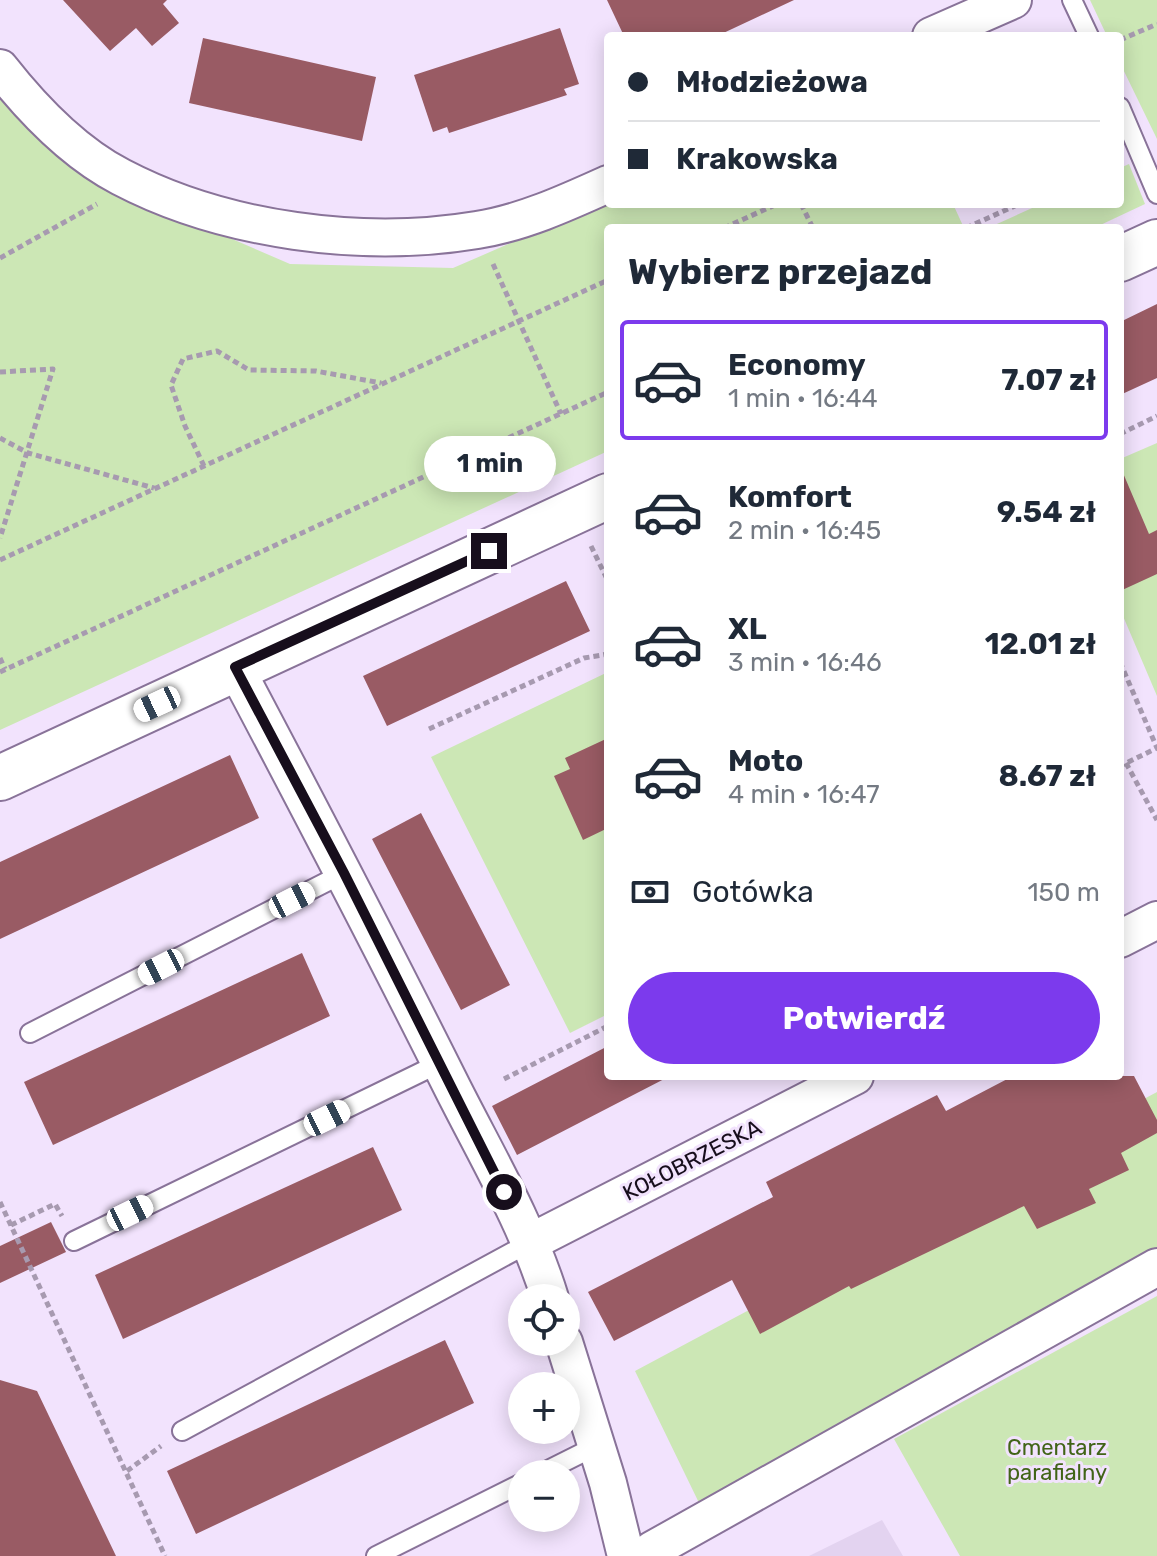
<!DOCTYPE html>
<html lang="pl">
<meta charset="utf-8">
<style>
body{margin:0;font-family:Rubik,sans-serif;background:#f2f2f3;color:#1f2937;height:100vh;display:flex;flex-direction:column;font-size:30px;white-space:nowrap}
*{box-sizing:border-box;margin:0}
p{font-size:26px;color:#747a83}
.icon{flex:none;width:44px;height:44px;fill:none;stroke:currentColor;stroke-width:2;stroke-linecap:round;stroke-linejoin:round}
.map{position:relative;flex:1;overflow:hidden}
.drawer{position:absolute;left:604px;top:224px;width:520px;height:856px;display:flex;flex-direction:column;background:#fff;border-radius:8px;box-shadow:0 4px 20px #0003}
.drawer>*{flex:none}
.hud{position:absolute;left:604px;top:32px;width:520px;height:176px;border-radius:8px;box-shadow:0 4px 20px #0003;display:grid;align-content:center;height:176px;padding:0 24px;background:#fff}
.fabs{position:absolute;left:508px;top:1284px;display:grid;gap:16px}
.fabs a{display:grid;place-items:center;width:72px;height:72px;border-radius:50%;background:#fff;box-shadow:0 4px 20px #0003;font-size:40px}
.end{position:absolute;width:36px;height:36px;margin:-18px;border:10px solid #170e1c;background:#fff;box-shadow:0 0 0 4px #fff}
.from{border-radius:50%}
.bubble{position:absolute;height:56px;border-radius:28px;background:#fff;box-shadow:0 4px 20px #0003;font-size:26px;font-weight:700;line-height:56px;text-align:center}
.car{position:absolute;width:24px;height:48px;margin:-24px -12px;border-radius:10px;box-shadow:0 0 6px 2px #0007;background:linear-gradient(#fff 24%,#345 0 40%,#fff 0 76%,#345 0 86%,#fff 0)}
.hud b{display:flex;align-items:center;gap:28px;height:76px;font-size:30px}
.hud b+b{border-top:2px solid #e0e1e3}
.hud i{width:20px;height:20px;background:#1f2937}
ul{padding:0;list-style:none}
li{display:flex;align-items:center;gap:24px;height:120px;margin:0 16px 12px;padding:0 8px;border:4px solid transparent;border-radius:8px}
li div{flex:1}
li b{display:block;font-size:30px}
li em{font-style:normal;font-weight:700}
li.selected{border-color:#7c3aed}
li>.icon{width:72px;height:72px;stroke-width:1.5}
h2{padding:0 24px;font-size:36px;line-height:96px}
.pay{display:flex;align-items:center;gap:20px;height:88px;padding:0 24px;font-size:30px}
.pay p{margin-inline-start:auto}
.action{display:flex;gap:16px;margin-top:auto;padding:16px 24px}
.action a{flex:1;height:92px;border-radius:48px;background:#7c3aed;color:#fff;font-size:32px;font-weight:700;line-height:92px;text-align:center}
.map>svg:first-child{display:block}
</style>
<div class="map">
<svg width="1157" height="1556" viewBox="0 0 1157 1556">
<rect width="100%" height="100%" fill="#f2e3fd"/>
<path fill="#e3d3f0" d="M 882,1520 L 903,1556 L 809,1556 Z"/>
<path fill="#cce7b5" d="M 1090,0 L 1157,0 L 1157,139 L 1120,63 L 1120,36 L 1107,36 Z
M 0,97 L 79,173 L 290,264 L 453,268 L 608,201 L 608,204 L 953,204 L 964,228 L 608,228 L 608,451 L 0,730 Z
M 1129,164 L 1145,204 L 1094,228 L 988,228 L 1041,204 L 1120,204 L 1120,168 Z
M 1157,443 L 1157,696 L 1120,609 L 1120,459 Z
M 608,672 L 608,1014 L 570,1033 L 431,757 Z
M 1157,1092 L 1157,1247 L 875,1404 L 701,1507 L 635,1371 Z
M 1157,1296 L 1157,1556 L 960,1556 L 894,1439 Z"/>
<path fill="#995b64" d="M 63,0 L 167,0 L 163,4 L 179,23 L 152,46 L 136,28 L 110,51 Z
M 607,0 L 794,0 L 717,36 L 624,36 Z
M 560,28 L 579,84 L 564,89 L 567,95 L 449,133 L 447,127 L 433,132 L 414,75 Z
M 203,38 L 376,77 L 362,141 L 189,103 Z
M 1157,304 L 1157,378 L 1120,395 L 1120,322 Z
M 1120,466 L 1149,534 L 1157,530 L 1157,574 L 1120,591 Z
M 566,581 L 590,631 L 387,726 L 363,676 Z
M 608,738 L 608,828 L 583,840 L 554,776 L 570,769 L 565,758 Z
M 230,755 L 259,818 L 0,939 L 0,862 Z
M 421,813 L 510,985 L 461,1010 L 372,839 Z
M 302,953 L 330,1016 L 53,1145 L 24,1082 Z
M 608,1046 L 608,1076 L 670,1076 L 517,1155 L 492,1106 Z
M 1013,1076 L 1134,1076 L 1157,1120 L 1157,1133 L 1121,1153 L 1129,1170 L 1089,1189 L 1096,1203 L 1037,1229 L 1024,1206 L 851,1289 L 849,1286 L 760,1334 L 732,1280 L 614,1341 L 588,1292 L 773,1197 L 766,1182 L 937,1095 L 946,1111 Z
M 373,1147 L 402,1210 L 123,1339 L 95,1275 Z
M 51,1222 L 66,1252 L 0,1283 L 0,1246 Z
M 445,1340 L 474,1403 L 196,1534 L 167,1471 Z
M 0,1380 L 37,1391 L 116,1556 L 0,1556 Z"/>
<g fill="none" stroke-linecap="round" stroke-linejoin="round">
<g stroke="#897399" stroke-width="22">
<path id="lane" d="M 1072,0 L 1089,36
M 1120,107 L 1157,194
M 30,1033 L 344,873
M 74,1241 L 440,1063
M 182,1431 L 529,1243
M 540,1474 L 596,1446
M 376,1556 L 522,1483"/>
</g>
<g stroke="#897399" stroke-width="40">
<path id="street" d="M 931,36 L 1013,0
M 0,68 C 33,110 73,152 121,177 C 224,231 363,249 477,230 C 522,223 566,203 608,184
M 235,667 C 308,805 380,943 450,1083 C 485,1153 527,1223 550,1298
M 1120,939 L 1157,920
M 529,1243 L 855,1076
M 564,1342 L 608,1483 L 626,1556
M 652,1550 L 1157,1267"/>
</g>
<g stroke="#897399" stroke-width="48">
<path id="primary" d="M 1120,259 L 1157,242
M 0,778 L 608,496"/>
</g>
<path stroke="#a79ab0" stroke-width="5" stroke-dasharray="6 4" stroke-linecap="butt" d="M 1120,40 L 1157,24
M 801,204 L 813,228
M 724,228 L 777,204
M 966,228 L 1019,204
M 0,258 L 97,204
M 493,264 L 561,414
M 0,372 L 53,369 L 0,538
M 1120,434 L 1157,416
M 0,438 L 28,453 L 154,488
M 204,466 L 185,426 L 171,385 L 183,359 L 217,351 L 249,370 L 316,371 L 381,383
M 591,546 L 608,581
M 0,560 L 608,280
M 0,658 L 5,669
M 1120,662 L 1157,748 L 1120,766
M 0,672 L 608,392
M 429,729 L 584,658 L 608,654
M 1126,763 L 1157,820
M 504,1079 L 608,1026
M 0,1202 L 165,1556
M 11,1225 L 55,1204 L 62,1216
M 127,1471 L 161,1446"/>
<use href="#lane" stroke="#fff" stroke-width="18"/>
<use href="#street" stroke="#fff" stroke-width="36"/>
<use href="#primary" stroke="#fff" stroke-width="44"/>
</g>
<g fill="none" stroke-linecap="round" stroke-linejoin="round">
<path stroke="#170e1c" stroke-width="10" d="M 489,551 L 235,667 L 344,873 L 504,1192"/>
</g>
<g text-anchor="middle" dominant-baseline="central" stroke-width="6" stroke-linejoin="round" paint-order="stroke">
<g font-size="22" fill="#170e1c" stroke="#f2e3fd">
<text transform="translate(692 1160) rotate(-27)">KOŁOBRZESKA</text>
</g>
<g font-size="22" fill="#416417" stroke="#f2e3fd">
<text x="1057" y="1447">Cmentarz<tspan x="1057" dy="25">parafialny</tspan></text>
</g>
</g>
</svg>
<div class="fabs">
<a><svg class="icon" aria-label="locate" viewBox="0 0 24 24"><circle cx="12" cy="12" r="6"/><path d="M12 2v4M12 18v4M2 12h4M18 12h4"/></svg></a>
<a>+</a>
<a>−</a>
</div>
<i class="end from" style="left:504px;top:1192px"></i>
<i class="end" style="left:489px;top:551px"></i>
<div class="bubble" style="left:424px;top:436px;width:132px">1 min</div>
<i class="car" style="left:157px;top:704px;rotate:245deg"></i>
<i class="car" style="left:292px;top:900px;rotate:63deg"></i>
<i class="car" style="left:161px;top:967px;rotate:243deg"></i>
<i class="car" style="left:327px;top:1118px;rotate:64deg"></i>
<i class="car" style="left:130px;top:1213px;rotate:64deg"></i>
<div class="hud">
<b><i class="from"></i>Młodzieżowa</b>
<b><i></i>Krakowska</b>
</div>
<section class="drawer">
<h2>Wybierz przejazd</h2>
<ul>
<li class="selected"><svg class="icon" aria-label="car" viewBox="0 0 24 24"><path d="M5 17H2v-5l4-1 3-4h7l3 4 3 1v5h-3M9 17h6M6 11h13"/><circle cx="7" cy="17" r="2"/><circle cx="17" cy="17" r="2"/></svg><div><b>Economy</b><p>1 min · 16:44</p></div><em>7.07 zł</em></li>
<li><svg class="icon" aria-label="car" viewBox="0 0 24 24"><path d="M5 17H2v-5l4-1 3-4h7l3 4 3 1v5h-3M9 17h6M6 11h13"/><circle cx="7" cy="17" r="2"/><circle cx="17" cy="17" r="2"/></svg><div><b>Komfort</b><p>2 min · 16:45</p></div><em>9.54 zł</em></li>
<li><svg class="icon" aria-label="car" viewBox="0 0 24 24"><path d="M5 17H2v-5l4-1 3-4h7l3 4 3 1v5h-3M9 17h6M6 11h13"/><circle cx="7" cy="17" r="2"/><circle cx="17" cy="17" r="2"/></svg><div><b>XL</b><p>3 min · 16:46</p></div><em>12.01 zł</em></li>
<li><svg class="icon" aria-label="car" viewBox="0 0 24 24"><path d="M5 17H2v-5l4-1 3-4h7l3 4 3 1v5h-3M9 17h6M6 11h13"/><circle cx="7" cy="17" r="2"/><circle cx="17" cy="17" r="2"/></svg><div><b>Moto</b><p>4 min · 16:47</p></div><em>8.67 zł</em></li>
</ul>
<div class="pay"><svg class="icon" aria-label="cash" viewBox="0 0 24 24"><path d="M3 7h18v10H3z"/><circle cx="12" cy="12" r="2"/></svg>Gotówka<p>150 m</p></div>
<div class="action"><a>Potwierdź</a></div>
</section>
</div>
